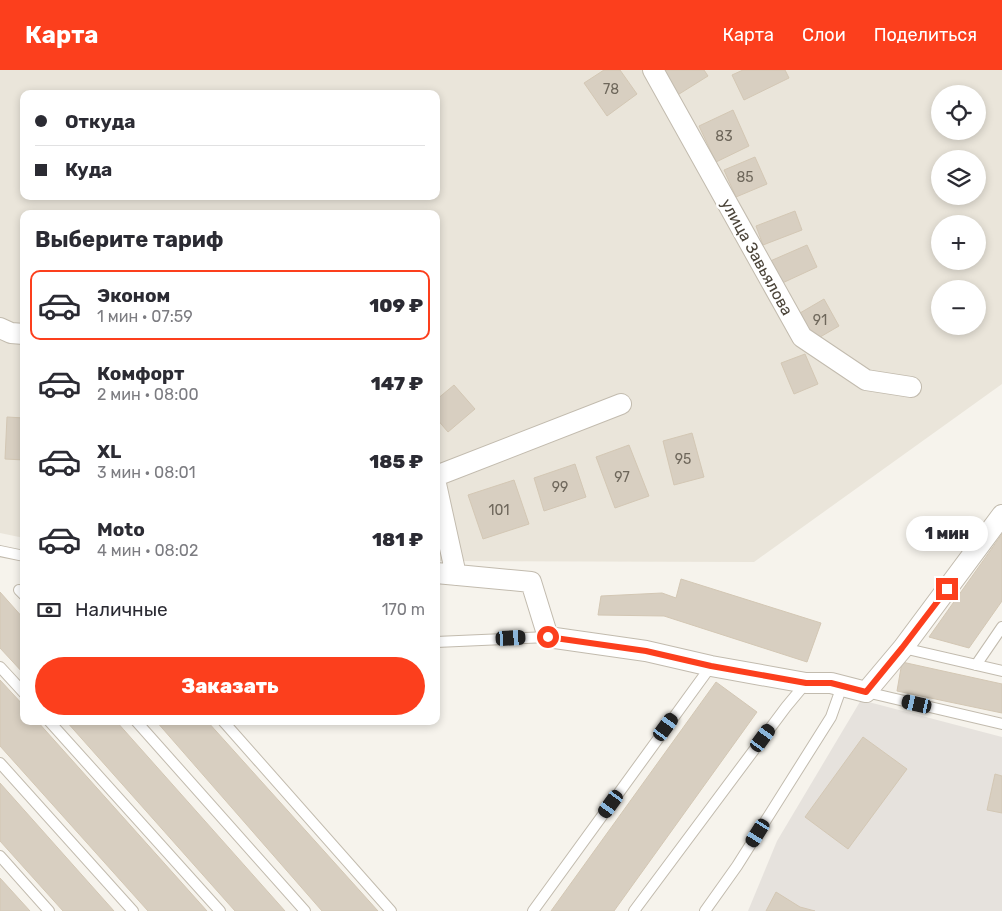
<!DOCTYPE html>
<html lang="ru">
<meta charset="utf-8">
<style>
body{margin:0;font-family:Rubik,sans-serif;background:#f7f7f7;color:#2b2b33;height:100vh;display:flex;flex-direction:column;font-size:19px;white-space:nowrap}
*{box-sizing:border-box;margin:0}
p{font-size:16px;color:#7c7c81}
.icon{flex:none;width:28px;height:28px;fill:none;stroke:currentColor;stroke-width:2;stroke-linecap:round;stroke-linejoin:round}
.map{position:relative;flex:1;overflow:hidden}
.details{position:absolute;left:20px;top:140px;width:420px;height:515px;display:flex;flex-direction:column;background:#fff;border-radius:10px;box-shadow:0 2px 8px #0003}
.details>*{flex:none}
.guide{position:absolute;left:20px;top:20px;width:420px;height:110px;border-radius:10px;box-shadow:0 2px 8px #0003;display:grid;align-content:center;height:110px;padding:0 15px;background:#fff}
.controls{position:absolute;left:931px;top:15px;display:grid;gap:10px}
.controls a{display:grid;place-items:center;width:55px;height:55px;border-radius:50%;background:#fff;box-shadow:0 2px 8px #0003;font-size:25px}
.end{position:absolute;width:22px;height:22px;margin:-11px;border:6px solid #fc3f1d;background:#fff;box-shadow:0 0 0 2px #fff}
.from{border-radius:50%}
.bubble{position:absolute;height:35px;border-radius:18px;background:#fff;box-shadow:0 2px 8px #0003;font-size:16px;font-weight:800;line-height:35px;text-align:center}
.car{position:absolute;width:15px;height:30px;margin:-15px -8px;border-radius:6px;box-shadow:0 0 4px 1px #0007;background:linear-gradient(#222 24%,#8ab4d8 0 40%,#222 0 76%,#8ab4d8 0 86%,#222 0)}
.guide b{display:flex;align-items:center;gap:18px;height:48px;font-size:19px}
.guide b+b{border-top:1px solid #e1e1e2}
.guide i{width:12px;height:12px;background:#2b2b33}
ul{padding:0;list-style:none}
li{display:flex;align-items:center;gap:15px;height:70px;margin:0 10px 8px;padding:0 5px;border:2px solid transparent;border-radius:10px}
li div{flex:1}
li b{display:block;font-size:19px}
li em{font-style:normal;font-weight:800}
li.current{border-color:#fc3f1d}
li>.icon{width:45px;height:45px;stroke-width:1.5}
h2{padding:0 15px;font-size:22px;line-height:60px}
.pay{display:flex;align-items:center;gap:12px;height:55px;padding:0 15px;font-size:19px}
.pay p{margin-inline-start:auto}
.button{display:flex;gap:10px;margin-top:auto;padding:10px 15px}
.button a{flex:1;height:58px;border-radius:30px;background:#fc3f1d;color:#fff;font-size:20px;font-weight:800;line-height:58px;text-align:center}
header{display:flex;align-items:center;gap:30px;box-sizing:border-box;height:70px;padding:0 25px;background:#fc3f1d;color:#fff}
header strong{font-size:24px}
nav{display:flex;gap:28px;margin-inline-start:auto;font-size:18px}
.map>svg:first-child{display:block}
</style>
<header>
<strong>Карта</strong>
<nav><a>Карта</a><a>Слои</a><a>Поделиться</a></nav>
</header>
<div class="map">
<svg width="1002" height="841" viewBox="0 0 1002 841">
<rect width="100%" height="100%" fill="#f6f3ec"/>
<path fill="#eae5da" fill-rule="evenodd" d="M 0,0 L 1002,0 L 1002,314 L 754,492 L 436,491 L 436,144 L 24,144 L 24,468 L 0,463 ZM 24,24 L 436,24 L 436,126 L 24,126 ZM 940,24 L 978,24 L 978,61 L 940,61 ZM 940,89 L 978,89 L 978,126 L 940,126 ZM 940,154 L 978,154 L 978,191 L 940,191 ZM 940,219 L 978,219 L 978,256 L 940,256 Z"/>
<path fill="#e6e2dd" d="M 861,630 L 1002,667 L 1002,841 L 748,841 L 777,771 Z"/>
<path fill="#d8cfc1" stroke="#d3c7b4" d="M 604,0 L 620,0 L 637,24 L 607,46 L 584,13 Z
M 661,0 L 704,0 L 708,6 L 676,26 Z
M 743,0 L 785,0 L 789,8 L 744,30 L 732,5 Z
M 733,40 L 749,76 L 716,92 L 699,56 Z
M 755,87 L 767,114 L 736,127 L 724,100 Z
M 795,141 L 802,160 L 763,175 L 756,156 Z
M 807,175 L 817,197 L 778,215 L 768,192 Z
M 824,229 L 839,256 L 815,270 L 800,243 Z
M 805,284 L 818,314 L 794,324 L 781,293 Z
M 454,315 L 475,339 L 448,362 L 436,348 L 436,330 Z
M 7,347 L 24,348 L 24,390 L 5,389 Z
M 692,363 L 704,407 L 674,415 L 663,371 Z
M 629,375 L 649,426 L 615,438 L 596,387 Z
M 575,394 L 586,427 L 544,441 L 534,408 Z
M 514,410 L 529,454 L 483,469 L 468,425 Z
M 1002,464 L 1002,531 L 969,578 L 929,567 Z
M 681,509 L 821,553 L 807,592 L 664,546 L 598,545 L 601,526 L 662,523 L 676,528 Z
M 0,522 L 24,549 L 24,604 L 0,578 Z
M 902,592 L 1002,614 L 1002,643 L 897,621 Z
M 0,610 L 24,636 L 24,651 L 37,651 L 207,841 L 148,841 L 0,676 Z
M 716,612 L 757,642 L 614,841 L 551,841 Z
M 66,651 L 116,651 L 285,841 L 235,841 Z
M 156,651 L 207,651 L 378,841 L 322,841 Z
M 863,667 L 907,699 L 848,779 L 805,747 Z
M 995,704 L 1002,706 L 1002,743 L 987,740 Z
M 0,713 L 114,841 L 63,841 L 0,771 Z
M 0,808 L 30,841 L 0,841 Z
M 776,822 L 800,837 L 815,841 L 766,841 Z"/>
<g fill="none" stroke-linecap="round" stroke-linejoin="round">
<g stroke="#c2bbae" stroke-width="12">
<path id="lane" d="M 0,481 L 24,486
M 19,520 L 24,525
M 436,572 L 548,567
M 903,578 L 1002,601
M 976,595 L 1002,557
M 0,597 L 24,623
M 866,622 L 1002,654
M 49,651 L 220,841
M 136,651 L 305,841
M 223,651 L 391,841
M 0,693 L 133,841
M 0,786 L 49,841
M 533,841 L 711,596
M 634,841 L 786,637 L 806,613
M 705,841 L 737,796 L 831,647 L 842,616"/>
</g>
<g stroke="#c2bbae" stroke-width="22">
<path id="street" d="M 653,0 L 802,267 L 866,310 L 911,317
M 0,258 L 11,263 L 24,264
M 436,406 L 621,334
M 436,414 L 456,505
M 436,503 L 531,512 L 548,567 L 646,581 L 711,596 L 806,613 L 831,613 L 866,622 L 903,578 L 1002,445"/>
</g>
<use href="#lane" stroke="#fff" stroke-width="10"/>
<use href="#street" stroke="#fff" stroke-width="20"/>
</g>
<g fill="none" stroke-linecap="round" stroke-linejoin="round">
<path stroke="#fc3f1d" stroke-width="6" d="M 548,567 L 646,581 L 711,596 L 806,613 L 831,613 L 866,622 L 902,578 L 947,519"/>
</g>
<g text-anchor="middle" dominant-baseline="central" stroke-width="5" stroke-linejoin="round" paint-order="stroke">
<g font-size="14" fill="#6e675b">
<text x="611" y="19">78</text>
<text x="724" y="66">83</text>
<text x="745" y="107">85</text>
<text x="820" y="250">91</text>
<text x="683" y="389">95</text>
<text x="622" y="407">97</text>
<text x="560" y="417">99</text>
<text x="499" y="440">101</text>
</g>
<g font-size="16" fill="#4b4439" stroke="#fff">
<text transform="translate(757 187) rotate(61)">улица Завьялова</text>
</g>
</g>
</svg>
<div class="controls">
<a><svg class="icon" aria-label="locate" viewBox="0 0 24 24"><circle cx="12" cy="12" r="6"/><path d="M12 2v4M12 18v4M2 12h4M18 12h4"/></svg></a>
<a><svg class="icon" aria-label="layers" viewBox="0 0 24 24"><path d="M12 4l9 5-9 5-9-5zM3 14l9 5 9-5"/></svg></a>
<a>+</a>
<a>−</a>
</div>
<i class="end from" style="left:548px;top:567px"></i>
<i class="end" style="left:947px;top:519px"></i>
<div class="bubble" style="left:906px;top:446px;width:82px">1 мин</div>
<i class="car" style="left:511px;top:568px;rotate:87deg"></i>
<i class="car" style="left:917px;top:634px;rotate:283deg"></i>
<i class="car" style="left:666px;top:657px;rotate:36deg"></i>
<i class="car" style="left:763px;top:668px;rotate:36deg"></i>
<i class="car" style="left:611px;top:734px;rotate:216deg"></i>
<i class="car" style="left:758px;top:763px;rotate:212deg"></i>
<div class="guide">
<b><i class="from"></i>Откуда</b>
<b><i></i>Куда</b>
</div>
<section class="details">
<h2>Выберите тариф</h2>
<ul>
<li class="current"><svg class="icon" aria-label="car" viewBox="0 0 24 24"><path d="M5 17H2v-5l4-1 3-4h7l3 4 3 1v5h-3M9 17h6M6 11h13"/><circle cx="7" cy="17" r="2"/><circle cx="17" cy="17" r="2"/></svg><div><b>Эконом</b><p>1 мин · 07:59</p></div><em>109 ₽</em></li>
<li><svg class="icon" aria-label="car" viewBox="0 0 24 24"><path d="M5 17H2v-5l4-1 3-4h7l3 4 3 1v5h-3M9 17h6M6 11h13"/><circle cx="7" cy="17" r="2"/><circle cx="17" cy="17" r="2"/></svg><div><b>Комфорт</b><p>2 мин · 08:00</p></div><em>147 ₽</em></li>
<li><svg class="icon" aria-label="car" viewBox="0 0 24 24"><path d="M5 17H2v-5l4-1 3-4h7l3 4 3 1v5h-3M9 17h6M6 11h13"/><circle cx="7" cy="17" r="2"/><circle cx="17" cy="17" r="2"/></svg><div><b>XL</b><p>3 мин · 08:01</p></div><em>185 ₽</em></li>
<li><svg class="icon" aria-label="car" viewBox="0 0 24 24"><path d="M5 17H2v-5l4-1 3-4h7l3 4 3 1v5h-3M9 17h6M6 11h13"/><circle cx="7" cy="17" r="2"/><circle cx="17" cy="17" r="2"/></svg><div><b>Moto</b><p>4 мин · 08:02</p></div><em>181 ₽</em></li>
</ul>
<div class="pay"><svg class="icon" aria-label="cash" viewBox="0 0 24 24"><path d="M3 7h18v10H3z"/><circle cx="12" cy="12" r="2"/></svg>Наличные<p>170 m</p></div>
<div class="button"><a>Заказать</a></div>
</section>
</div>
